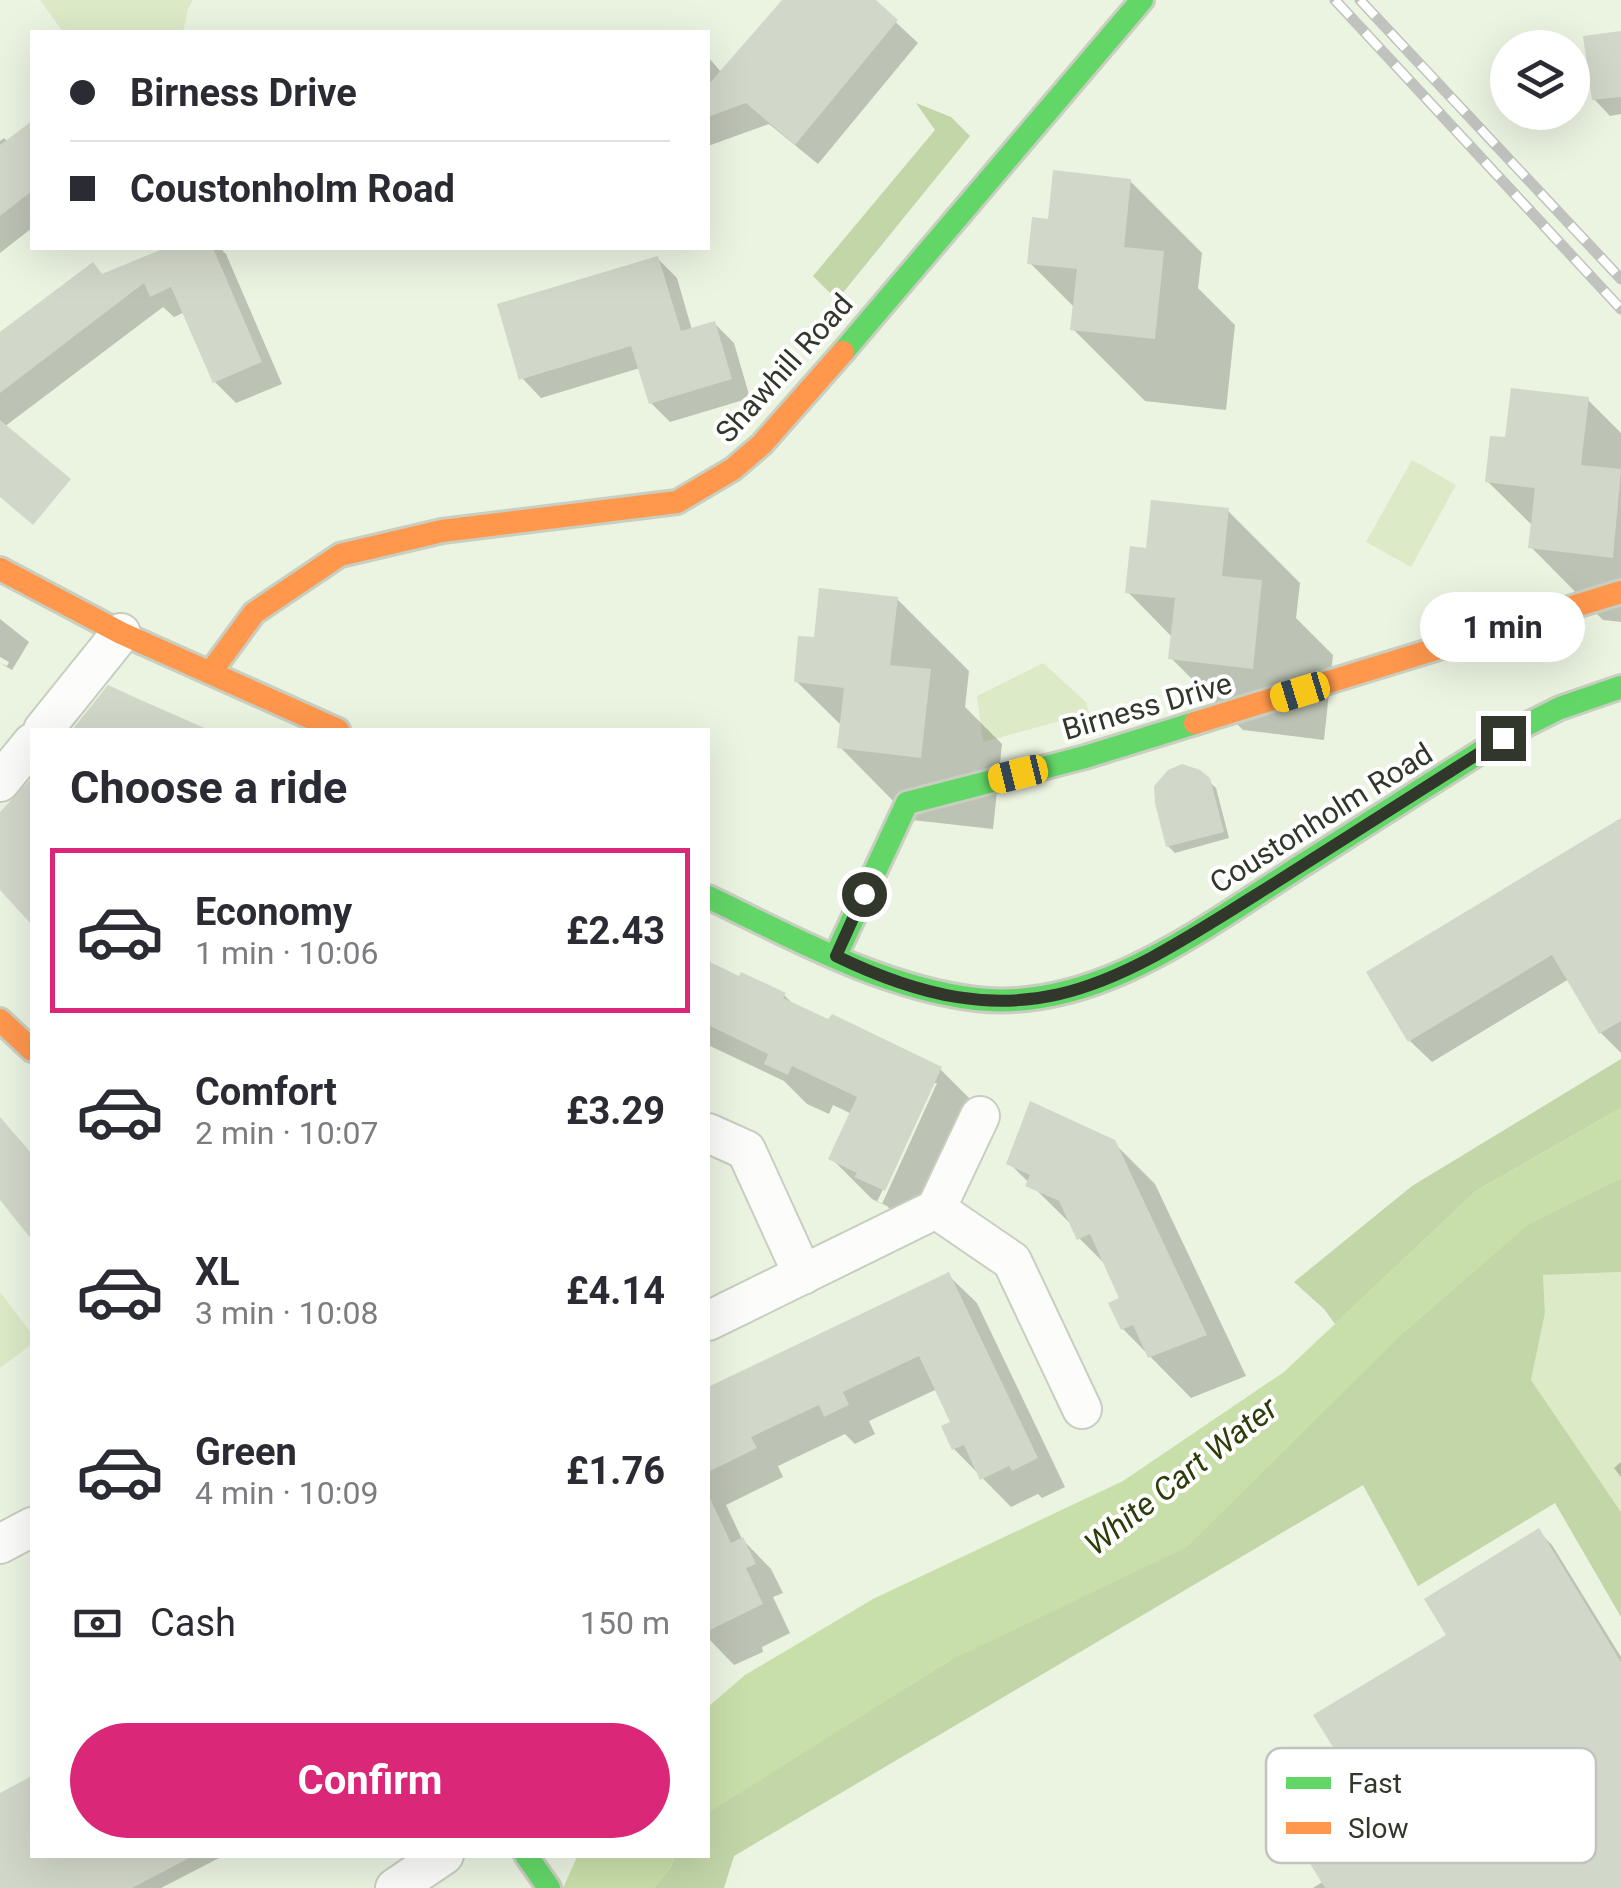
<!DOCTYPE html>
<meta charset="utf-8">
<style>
body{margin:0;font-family:Roboto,sans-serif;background:#f2f2f3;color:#2b2b33;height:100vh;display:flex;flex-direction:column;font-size:38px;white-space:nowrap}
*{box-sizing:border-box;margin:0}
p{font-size:32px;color:#7c7c81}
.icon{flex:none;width:55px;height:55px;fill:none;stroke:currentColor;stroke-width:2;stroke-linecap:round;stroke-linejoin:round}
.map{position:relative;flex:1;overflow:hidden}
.drawer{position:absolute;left:30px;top:728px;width:680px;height:1130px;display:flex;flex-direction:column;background:#fff;border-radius:0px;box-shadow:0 10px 40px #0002}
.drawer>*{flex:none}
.guide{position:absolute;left:30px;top:30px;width:680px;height:220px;border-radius:0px;box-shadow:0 10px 40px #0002;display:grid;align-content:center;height:220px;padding:0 40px;background:#fff}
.buttons{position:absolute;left:1490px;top:30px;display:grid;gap:20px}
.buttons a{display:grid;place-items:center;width:100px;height:100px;border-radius:50%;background:#fff;box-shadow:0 10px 40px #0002;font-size:50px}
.end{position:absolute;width:45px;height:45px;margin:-22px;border:12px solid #32372b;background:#fff;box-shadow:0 0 0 5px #fff}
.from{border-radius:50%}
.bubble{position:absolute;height:70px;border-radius:35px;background:#fff;box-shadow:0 10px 40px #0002;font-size:32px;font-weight:700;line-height:70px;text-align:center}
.car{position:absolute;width:30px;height:60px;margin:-30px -15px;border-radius:12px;box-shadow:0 0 8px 2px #0007;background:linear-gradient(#f5c518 24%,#345 0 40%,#f5c518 0 76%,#345 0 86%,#f5c518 0)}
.guide b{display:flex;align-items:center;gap:35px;height:95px;font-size:38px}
.guide b+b{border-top:2px solid #e1e1e2}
.guide i{width:25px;height:25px;background:#2b2b33}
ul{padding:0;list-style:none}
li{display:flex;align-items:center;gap:30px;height:165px;margin:0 20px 15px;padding:0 20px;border:5px solid transparent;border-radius:0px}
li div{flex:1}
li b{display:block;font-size:38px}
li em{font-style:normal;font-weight:700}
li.active{border-color:#db2777}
li>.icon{width:90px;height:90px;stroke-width:1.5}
h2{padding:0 40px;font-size:45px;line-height:120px}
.pay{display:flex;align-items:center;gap:25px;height:110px;padding:0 40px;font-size:38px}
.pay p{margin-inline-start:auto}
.button{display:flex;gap:20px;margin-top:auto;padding:20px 40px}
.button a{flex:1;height:115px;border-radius:60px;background:#db2777;color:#fff;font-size:40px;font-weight:700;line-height:115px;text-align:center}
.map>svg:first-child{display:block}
</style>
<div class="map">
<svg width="1621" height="1888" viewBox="0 0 1621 1888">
<rect width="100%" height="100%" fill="#ebf3e1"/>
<path fill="#dceac8" d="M 40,0 L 193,0 L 188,9 L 183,32 L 63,32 Z
M 1412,460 L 1456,485 L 1411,567 L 1366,542 Z
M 1043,663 L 1086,702 L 1089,713 L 983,742 L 977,696 Z
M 1621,1272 L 1621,1512 L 1531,1380 L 1545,1313 L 1543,1275 Z
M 0,1292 L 32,1334 L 32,1344 L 0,1368 Z"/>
<path fill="#c3d6a8" d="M 916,103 L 951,117 L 970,136 L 837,300 L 813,276 L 935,130 Z
M 1621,1059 L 1621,1108 L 1476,1191 L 1335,1324 L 1324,1309 L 1294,1282 L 1412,1186 Z
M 1621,1178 L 1621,1272 L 1543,1275 L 1545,1313 L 1531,1380 L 1621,1512 L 1621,1617 L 1555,1503 L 1418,1586 L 1363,1485 L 734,1856 L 724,1888 L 654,1888 L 671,1867 L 675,1855 L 708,1855 L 708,1813 L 716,1806 L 949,1661 L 1405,1331 L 1528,1224 Z"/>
<path fill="#c9dfa9" d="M 1621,1108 L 1621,1178 L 1528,1225 L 1405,1331 L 1187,1547 L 949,1661 L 708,1813 L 708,1707 L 745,1675 L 873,1599 L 1123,1481 L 1284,1372 L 1476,1191 Z
M 578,1855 L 675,1855 L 671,1867 L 654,1888 L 563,1888 Z"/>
<path fill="#0003" fill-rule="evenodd" d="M 785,0 L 872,0 L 918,43 L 818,164 L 769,124 L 708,146 L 708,57 L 722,73 Z
M 1621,33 L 1621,114 L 1610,116 L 1594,99 Z
M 28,127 L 32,132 L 32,228 L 0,253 L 0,141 L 4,138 L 8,142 Z
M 1130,181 L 1202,253 L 1198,288 L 1235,325 L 1226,410 L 1145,401 L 1073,329 L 1075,308 L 1030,263 L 1050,222 Z
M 170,248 L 220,248 L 226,254 L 282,384 L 236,403 L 215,382 L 185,312 L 174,317 L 163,307 L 4,427 L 0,423 L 0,336 L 103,276 Z
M 657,258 L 677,278 L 692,330 L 714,323 L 734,343 L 750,398 L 670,422 L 651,403 L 640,368 L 541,398 L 522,378 Z
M 1588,400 L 1621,433 L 1621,622 L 1603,620 L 1531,547 L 1533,526 L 1487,481 L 1508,440 Z
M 1228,511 L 1300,583 L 1296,618 L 1333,655 L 1324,740 L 1243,730 L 1171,658 L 1173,638 L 1128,592 L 1148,551 Z
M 897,599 L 969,671 L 965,707 L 1002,744 L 993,829 L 912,820 L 840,747 L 842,726 L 796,681 L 816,640 Z
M 0,619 L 29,642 L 12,670 L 0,663 L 7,666 L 9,662 L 0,657 Z
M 1199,772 L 1216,788 L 1229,838 L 1175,853 L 1168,846 Z
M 32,782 L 32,922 L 0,888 L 0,815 Z
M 1621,821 L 1621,1053 L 1601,1033 L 1569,979 L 1432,1062 L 1410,1041 Z
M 708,964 L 784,995 L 796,1007 L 940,1069 L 981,1110 L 926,1230 L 898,1217 L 887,1206 L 872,1199 L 831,1158 L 852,1114 L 833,1105 L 829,1114 L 807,1104 L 784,1081 L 708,1045 ZM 932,1083 L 937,1083 L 882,1204 L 877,1202 Z
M 1113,1142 L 1155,1184 L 1246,1376 L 1191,1398 L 1123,1329 L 1123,1299 L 1108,1267 L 1079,1238 L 1075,1228 L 1009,1163 Z
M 948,1275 L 977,1303 L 1065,1487 L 1042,1498 L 1038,1494 L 1011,1507 L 954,1449 L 953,1423 L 937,1389 L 869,1421 L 875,1434 L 855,1444 L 845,1434 L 778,1466 L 783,1477 L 726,1505 L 742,1539 L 771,1569 L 783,1593 L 773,1597 L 790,1633 L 762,1647 L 763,1652 L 734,1665 L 708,1638 L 708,1390 Z
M 1621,1462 L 1621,1477 L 1614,1468 Z
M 1538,1531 L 1552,1545 L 1621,1657 L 1621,1888 L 1313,1888 L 1324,1881 L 1344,1760 Z
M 32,1779 L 32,1855 L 225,1855 L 161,1888 L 0,1888 L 0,1796 Z"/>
<path fill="#d1d7c9" d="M 782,0 L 876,0 L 898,20 L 795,145 L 746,103 L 708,117 L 708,85 Z
M 1621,31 L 1621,97 L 1592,100 L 1583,36 Z
M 32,121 L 32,191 L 0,216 L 0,145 Z
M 1053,170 L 1131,179 L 1124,247 L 1164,251 L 1155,339 L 1070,330 L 1077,269 L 1027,264 L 1032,217 L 1048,219 Z
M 165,248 L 213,248 L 262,362 L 213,383 L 171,287 L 150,297 L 144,283 L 0,393 L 0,332 L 93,262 L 102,274 Z
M 658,256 L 681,331 L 715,321 L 732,379 L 649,404 L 631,346 L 519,380 L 497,304 Z
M 1511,388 L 1589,397 L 1581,465 L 1621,469 L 1613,558 L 1528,548 L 1535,488 L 1485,482 L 1490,436 L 1505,437 Z
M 0,420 L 71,479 L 33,525 L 0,497 Z
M 1151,500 L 1229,508 L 1222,576 L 1262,580 L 1253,669 L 1168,659 L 1175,598 L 1125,593 L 1130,546 L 1146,548 Z
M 819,588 L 898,597 L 890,665 L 931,669 L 921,758 L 837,748 L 844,688 L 794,682 L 798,636 L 814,637 Z
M 108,685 L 134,697 L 209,730 L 72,730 Z
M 1182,764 L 1200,770 L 1210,778 L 1224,832 L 1166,847 L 1155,803 L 1154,786 L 1168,770 Z
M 32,778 L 32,925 L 0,890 L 0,812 Z
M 1621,818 L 1621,1021 L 1599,1034 L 1552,955 L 1408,1042 L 1366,972 Z
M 708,961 L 739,976 L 741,972 L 786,993 L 783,998 L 828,1019 L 832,1014 L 942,1067 L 885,1191 L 854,1177 L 857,1173 L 828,1159 L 857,1097 L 792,1066 L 788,1075 L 764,1064 L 768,1054 L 708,1025 Z
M 1030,1101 L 1115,1140 L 1207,1335 L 1148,1358 L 1133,1325 L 1121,1330 L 1108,1303 L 1119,1298 L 1090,1234 L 1077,1240 L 1059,1201 L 1025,1186 L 1030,1175 L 1006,1164 Z
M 0,1117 L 32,1154 L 32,1240 L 0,1200 Z
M 949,1272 L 1038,1458 L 1012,1471 L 1009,1466 L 980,1480 L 964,1445 L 952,1450 L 941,1426 L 950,1422 L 919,1356 L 843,1392 L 849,1405 L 824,1417 L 819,1405 L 751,1437 L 757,1448 L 708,1472 L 708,1387 Z
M 708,1494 L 731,1543 L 743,1537 L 756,1564 L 746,1568 L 763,1604 L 708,1631 Z
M 1539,1528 L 1621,1662 L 1621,1888 L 1325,1888 L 1285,1823 L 1335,1792 L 1322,1771 L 1341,1760 L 1313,1715 L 1446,1635 L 1424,1599 Z
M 32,1776 L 32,1855 L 195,1855 L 132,1888 L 0,1888 L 0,1793 Z"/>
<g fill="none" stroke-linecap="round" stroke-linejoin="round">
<g stroke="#c8cec0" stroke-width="42">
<path id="street" d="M 43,730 L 121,633
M 0,782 L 32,743
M 708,1133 L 746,1150 L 803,1275
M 936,1209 L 1012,1261 L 1082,1409
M 708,1321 L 936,1209 L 980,1116
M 0,1544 L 32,1527
M 395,1888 L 444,1855"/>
</g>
<g stroke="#c8cec0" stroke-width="28">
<path id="fast" d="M 843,352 L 1142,0
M 708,897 C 794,938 880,987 976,999 C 1099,1013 1209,923 1307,862 C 1375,819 1444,775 1512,732 L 1560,708 L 1621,687
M 836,955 L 907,803 L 1085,757 L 1195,723
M 526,1855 L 549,1888"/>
</g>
<g stroke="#c8cec0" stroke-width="28">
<path id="slow" d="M 0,569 L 121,633 L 338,730
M 210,673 L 254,613 L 340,555 L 442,531 L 677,502 L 733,469 L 762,444 L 843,352
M 1195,723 L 1621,592
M 0,1020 L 32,1050"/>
</g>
<use href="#street" stroke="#fcfdfa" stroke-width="38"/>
<use href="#fast" stroke="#63d668" stroke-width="22"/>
<use href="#slow" stroke="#ff974d" stroke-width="22"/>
<g stroke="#c0c3bd" stroke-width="11">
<path id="rail" d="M 1335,0 L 1621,309
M 1360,0 L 1621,279"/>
</g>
<use href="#rail" stroke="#fff" stroke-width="8" stroke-dasharray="22" stroke-linecap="butt"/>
</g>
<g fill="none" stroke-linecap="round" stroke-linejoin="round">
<path stroke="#32372b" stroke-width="12" d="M 864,894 L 836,956 C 1028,1049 1114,984 1278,881 C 1353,833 1428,786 1503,738"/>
</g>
<g text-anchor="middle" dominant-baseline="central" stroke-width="8" stroke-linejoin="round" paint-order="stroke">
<g font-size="30" fill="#32372b" stroke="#fff">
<text transform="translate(784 368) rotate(-48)">Shawhill Road</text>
<text transform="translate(1147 706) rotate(-16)">Birness Drive</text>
<text transform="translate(1321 818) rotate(-32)">Coustonholm Road</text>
</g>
<g font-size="32" font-style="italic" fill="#2d3e0b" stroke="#fff">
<text transform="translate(1181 1476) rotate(-38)">White Cart Water</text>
</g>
</g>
<rect x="1266" y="1748" width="330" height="115" rx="15" fill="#fff" stroke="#c2c3bf" stroke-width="2.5"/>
<rect x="1286" y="1777" width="45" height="12" fill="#63d668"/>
<rect x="1286" y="1822" width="45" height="12" fill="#ff974d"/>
<g font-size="28" fill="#32372b">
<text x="1348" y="1793">Fast</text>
<text x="1348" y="1838">Slow</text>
</g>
</svg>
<div class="buttons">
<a><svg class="icon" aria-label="layers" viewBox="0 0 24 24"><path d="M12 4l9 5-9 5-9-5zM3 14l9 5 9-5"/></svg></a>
</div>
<i class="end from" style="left:864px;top:894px"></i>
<i class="end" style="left:1503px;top:738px"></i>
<div class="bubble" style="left:1420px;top:592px;width:165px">1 min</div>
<i class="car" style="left:1300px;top:692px;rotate:253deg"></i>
<i class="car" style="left:1018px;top:774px;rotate:256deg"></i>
<div class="guide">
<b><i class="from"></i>Birness Drive</b>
<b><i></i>Coustonholm Road</b>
</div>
<section class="drawer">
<h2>Choose a ride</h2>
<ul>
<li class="active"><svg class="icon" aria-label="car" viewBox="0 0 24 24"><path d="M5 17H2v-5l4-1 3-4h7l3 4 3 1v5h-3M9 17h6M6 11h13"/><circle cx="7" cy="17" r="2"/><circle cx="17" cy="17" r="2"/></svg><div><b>Economy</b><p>1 min · 10:06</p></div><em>£2.43</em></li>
<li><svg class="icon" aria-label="car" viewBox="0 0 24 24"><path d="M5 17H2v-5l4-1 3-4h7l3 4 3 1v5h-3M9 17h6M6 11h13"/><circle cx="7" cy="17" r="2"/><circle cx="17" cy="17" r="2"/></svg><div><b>Comfort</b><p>2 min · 10:07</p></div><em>£3.29</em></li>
<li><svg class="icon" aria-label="car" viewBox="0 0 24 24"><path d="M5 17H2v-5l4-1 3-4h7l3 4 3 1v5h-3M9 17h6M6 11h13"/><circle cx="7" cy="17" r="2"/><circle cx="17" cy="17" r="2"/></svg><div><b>XL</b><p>3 min · 10:08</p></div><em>£4.14</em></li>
<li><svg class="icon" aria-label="car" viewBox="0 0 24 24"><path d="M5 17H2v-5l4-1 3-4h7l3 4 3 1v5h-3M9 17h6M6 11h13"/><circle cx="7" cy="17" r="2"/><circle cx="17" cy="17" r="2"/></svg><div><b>Green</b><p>4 min · 10:09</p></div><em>£1.76</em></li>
</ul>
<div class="pay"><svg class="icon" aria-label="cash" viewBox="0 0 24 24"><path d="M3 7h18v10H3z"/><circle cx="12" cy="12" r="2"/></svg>Cash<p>150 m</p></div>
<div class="button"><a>Confirm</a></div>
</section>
</div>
